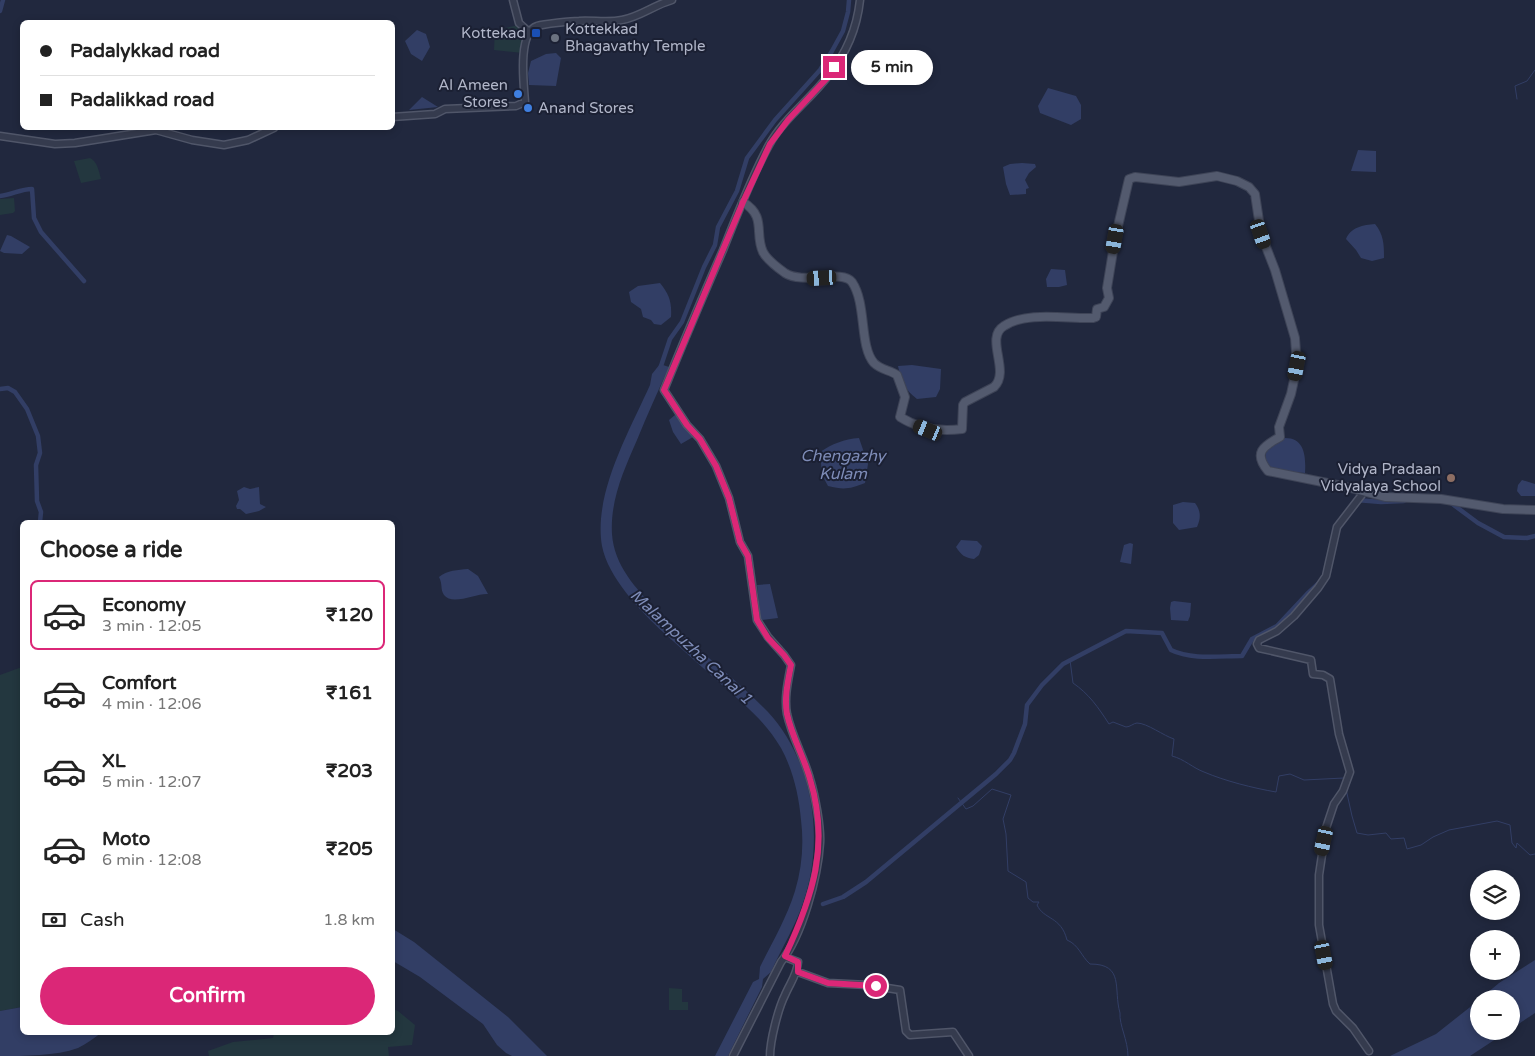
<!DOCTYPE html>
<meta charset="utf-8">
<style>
body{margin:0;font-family:"Varela Round",sans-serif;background:#f2f2f2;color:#222;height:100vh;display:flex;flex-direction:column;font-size:19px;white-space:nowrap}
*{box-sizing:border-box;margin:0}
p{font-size:16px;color:#767676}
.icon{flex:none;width:28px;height:28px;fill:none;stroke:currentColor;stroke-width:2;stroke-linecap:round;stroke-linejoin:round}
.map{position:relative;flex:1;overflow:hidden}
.sheet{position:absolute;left:20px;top:520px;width:375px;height:515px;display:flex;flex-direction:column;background:#fff;border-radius:8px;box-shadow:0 2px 8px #0003}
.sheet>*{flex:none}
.banner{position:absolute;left:20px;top:20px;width:375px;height:110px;border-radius:8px;box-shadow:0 2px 8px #0003;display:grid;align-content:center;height:110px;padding:0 20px;background:#fff}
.tools{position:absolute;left:1470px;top:870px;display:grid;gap:10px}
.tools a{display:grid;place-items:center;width:50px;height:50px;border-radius:50%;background:#fff;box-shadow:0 2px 8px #0003;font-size:25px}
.end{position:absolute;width:22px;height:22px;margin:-11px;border:6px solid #db2777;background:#fff;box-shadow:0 0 0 2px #fff}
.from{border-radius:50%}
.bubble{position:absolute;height:35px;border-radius:18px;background:#fff;box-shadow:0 2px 8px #0003;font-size:16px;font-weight:800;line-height:35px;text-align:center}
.car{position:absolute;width:15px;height:30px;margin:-15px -8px;border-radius:6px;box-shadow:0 0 4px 1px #0007;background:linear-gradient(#222 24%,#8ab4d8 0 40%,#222 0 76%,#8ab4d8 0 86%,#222 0)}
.banner b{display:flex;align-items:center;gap:18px;height:48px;font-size:19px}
.banner b+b{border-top:1px solid #e0e0e0}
.banner i{width:12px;height:12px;background:#222}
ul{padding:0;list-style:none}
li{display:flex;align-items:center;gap:15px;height:70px;margin:0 10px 8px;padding:0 10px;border:2px solid transparent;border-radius:8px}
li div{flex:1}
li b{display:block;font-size:19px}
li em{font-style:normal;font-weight:800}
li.selected{border-color:#db2777}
li>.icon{width:45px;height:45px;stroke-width:1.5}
h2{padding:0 20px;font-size:22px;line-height:60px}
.pay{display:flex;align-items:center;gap:12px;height:55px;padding:0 20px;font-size:19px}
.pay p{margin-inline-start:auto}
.action{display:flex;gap:10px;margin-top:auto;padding:10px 20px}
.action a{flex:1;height:58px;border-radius:30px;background:#db2777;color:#fff;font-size:20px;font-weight:800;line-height:58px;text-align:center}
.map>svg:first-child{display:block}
</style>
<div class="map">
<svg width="1535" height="1056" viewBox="0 0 1535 1056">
<rect width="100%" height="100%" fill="#21283e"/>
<path fill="#23373f" d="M 519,25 L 522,29 L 523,53 L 494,50 L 495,30 Z
M 90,158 C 97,161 99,171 101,179 L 81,183 L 74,161 Z
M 14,198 L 15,211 L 13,213 L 0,215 L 0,199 Z
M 22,667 L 22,1007 L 0,1011 L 0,675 Z
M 669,988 L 682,989 L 682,1002 L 688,1002 L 688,1010 L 669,1010 Z
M 393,1009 L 398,1011 L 415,1025 L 412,1045 L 388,1047 L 389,1056 L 209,1056 L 208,1051 L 233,1042 L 273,1038 L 274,1033 L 392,1032 Z"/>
<path fill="#323e65" d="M 417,30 L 426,34 L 430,47 L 422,61 L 411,54 L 405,41 Z
M 556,53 L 561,58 L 556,86 L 529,85 L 528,73 L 531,61 L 546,54 Z
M 1048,88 L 1076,96 L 1081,105 L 1081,119 L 1071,125 L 1040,113 L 1038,106 Z
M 422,97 L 438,107 L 409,110 Z
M 1358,150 L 1376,151 L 1376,172 L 1351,171 Z
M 1022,163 L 1035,164 L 1036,167 L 1029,173 L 1025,180 L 1029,188 L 1026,189 L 1026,194 L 1010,195 L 1006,184 L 1003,167 L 1010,164 Z
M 1375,224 C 1384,235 1384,245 1384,258 L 1372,261 L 1361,258 L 1356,250 L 1346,239 C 1351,227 1363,225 1375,224 Z
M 7,235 L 11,236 L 30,247 L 22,254 L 4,253 L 0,251 Z
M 1051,269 L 1065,270 L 1067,285 L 1059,287 L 1047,287 L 1046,279 Z
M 660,283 C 669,294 672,302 671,317 L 661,325 L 654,324 L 651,320 L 643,317 L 641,309 L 631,302 L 629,292 L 638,286 Z
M 660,364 L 669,367 C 658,391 647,415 637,440 C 624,470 610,500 612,534 C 614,565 636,589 657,610 C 692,646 733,676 768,712 C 814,762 825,840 803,903 C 795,927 781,949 771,972 L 763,979 L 762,987 L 728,1056 L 715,1056 L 753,982 L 759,979 L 760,967 C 772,943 787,917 795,891 C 802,868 804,844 801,820 C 799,796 793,770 781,748 C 766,722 744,704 722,685 C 702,667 682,649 663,632 C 640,611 608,577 602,546 C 593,494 629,432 650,385 L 652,374 Z
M 912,365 L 941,369 L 940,389 L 936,397 L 917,399 C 905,390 901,381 898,366 Z
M 675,415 L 680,418 L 693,437 L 681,444 L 673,432 L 669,420 Z
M 859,438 L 868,464 L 865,483 C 850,489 844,490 828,486 L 822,475 L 820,452 C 832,444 844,439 859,438 Z
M 1285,438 C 1305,438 1306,457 1305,473 L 1269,470 C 1261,454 1267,442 1285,438 Z
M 1522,480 L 1535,484 L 1535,496 L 1521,496 L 1517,491 L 1518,485 Z
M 244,487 L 250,489 L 259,487 L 260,504 L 266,507 L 259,511 L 246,514 L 240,509 L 237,509 L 236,506 L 239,500 L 237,491 Z
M 1183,502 L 1195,503 C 1201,511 1201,518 1197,527 L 1179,530 L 1173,523 L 1173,505 Z
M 961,540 L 977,541 L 982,546 L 979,555 L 974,559 C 965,558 961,555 956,547 Z
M 1130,543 L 1133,544 L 1131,564 L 1120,562 L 1124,545 Z
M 468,569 L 478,576 L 488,594 C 477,593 452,606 444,595 C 440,589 443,585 439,577 C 447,570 458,570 468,569 Z
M 770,584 L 778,618 L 761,620 L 757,585 Z
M 1174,601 L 1191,603 L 1190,616 L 1188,621 L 1171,620 L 1170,608 L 1171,602 Z
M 393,929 L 414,942 L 508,1017 L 547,1056 L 512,1056 L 506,1053 L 497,1045 L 483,1024 L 420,977 L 393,961 Z
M 1535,960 L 1535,1013 L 1511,1029 L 1511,999 L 1480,999 L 1499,983 Z
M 1479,1000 L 1479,1031 L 1508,1031 L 1470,1056 L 1390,1056 L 1436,1034 Z
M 22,1007 L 22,1032 L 101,1033 C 94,1038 86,1044 78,1048 C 56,1056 24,1056 0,1056 L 0,1011 Z"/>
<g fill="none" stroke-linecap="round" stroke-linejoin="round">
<path stroke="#323e65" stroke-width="1" d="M 1517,99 L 1515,86 L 1527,81 L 1535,70
M 1070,660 L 1073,683 C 1089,694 1098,707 1109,724 L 1113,722 L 1126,727 C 1130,727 1134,723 1137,723 C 1147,723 1164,736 1174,739 L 1172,756 C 1184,759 1193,768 1204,772 C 1225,781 1253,788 1276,792 L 1279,776 L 1290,774 L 1304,780 L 1344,778
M 1346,789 L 1352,816 L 1357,833 L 1368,835 L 1386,833 L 1391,839 L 1404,838 L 1407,849 L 1421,845 L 1433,837 L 1449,830 L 1497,821 L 1510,825 L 1512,843 L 1516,848 L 1517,843 L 1530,855 L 1535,854
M 958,798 L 966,809 L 973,806 L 992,789 L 1011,795 L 1003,819 L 1006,834 L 1008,871 L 1026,882 L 1028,898 L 1033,902 L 1039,902 L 1037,905 C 1044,920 1061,916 1067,940 C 1079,945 1081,956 1090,964 C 1125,964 1113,989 1120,1013 C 1119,1025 1128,1040 1128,1056"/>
<path stroke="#323e65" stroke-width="4.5" d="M 0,11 L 3,0
M 0,196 C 12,195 20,189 32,189 L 34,218 L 41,232 L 84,281
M 660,369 L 670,339 L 682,322 L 704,267 L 715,245 L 718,227 L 737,191 L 747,158 L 775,120 L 820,70 L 832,51 L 843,31 L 848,12 L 849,0
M 0,389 L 8,388 L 15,392 L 27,409 L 38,436 L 40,453 L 36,465 L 37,501 L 41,512 L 40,522
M 1357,500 L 1381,502 L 1404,501
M 1451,503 L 1478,523 L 1504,537 L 1527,538 L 1535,536
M 823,904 L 843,897 L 866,882 L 996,774 L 1010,760 L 1014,753 L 1025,724 L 1027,705 L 1042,685 L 1063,664 L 1126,631 L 1162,633 L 1171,650 C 1191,660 1220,656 1242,656 L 1252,639 L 1277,626 L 1307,594 L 1320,582"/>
<g stroke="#505669" stroke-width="9">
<path id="minor" d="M 513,0 L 519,23 L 529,32
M 392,117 L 435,114 L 445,109 L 516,106 L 525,102 C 524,86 517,33 537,26 C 544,24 571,21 579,21 C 593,20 608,23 622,20 C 640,17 654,5 672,0
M 0,136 L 55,144 L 75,143 L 156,130 L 192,140 L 224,145 L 248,140 L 274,128
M 1364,492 L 1337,527 L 1326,576 L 1318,588 L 1294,616 L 1277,631 L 1259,640 L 1257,644 L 1259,648 L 1311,660 L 1313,674 L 1323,675 L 1330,679 L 1339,734 L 1350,772 L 1343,791 L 1334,804 L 1326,828 L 1319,875 L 1319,925 L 1333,1004 L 1336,1011 L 1353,1028 L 1369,1051
M 798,972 L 828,983 L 868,985 L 900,990 L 906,1031 L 910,1035 L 953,1032 L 969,1056
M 733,1056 L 781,962 C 802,936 818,877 820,843 C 821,827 815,795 810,779 C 804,757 792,737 787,714 C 784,698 788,681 791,665 L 784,655 L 768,637 L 757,620 L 748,556 L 740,542 L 729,498 L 716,466 L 700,439 L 687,425 L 664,390 C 683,343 703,296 723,250 C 737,215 751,178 769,145 C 784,118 810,100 828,76 C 846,54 857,28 860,0
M 770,1056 C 770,1041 778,1009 785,995 C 790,983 797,975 798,962 L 785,957"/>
</g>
<g stroke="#3e4457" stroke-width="10">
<path id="major" d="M 743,202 C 767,217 754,233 763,252 C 767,260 778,268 785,273 C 803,285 842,269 852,282 C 867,304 859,346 874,363 C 881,370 890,370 897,375 L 905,397 L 900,417 C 919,429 939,432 962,429 L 963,405 L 965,402 L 994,387 C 1011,371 984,338 1004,326 C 1026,311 1067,319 1093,318 L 1096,317 L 1097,309 L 1104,307 L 1109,298 L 1107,288 L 1115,239 L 1129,179 L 1135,177 L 1179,182 L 1217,176 L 1237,181 L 1249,187 L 1255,194 L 1261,234 L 1275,270 L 1295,338 L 1297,366 L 1291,394 L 1279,427 L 1280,437 C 1263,446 1253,453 1268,471 L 1347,487 L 1385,497 L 1441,499 L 1503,509 L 1535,510"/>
</g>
<use href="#minor" stroke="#353b4e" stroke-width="6"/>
<use href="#major" stroke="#535a6e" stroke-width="8"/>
</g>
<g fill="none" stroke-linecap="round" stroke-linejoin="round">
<path stroke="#db2777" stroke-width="6" d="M 834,67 L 828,77 L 788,120 L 770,144 L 743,202 L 664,390 L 687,425 L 700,439 L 716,466 L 729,498 L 740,542 L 748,556 L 757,620 L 768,638 L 784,655 L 791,665 C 788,681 784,698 787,714 C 792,737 804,757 810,779 C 830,845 813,896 785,956 L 798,962 L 798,972 L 828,983 L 876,986"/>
</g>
<rect fill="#1a4fb4" stroke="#1b2033" stroke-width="2" x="531" y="28" width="10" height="10" rx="2.5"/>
<circle fill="#6b7280" stroke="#1b2033" stroke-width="2" cx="555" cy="38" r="5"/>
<g fill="#3f7fe0" stroke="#1b2033" stroke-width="2">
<circle cx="518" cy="94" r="5"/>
<circle cx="528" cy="108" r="5"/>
</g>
<circle fill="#8d6e63" stroke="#1b2033" stroke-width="2" cx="1451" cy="478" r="5"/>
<g text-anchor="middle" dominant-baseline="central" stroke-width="4" stroke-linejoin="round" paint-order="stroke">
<g font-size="15" fill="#b1b6c9" stroke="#1b2033" text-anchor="end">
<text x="565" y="29" text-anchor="start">Kottekkad<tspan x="565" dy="17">Bhagavathy Temple</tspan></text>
<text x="526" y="33">Kottekad</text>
<text x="508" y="85">Al Ameen<tspan x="508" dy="17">Stores</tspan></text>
<text x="538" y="108" text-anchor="start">Anand Stores</text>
<text x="1441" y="469">Vidya Pradaan<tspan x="1441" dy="17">Vidyalaya School</tspan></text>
</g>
<g font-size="16" font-style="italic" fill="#7e8cb8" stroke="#1b2033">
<text x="843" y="456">Chengazhy<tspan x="843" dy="18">Kulam</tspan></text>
<text transform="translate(691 647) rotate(43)">Malampuzha Canal 1</text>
</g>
</g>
</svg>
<div class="tools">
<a><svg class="icon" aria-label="layers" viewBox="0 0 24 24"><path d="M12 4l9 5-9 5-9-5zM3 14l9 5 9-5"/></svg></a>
<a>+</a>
<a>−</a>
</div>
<i class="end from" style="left:876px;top:986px"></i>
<i class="end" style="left:834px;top:67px"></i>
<div class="bubble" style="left:851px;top:50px;width:82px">5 min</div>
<i class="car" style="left:1261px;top:234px;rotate:161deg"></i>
<i class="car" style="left:1115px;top:239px;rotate:190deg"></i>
<i class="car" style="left:822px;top:278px;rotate:267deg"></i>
<i class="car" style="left:1297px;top:366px;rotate:191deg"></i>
<i class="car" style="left:928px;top:430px;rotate:292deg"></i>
<i class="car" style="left:1324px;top:841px;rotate:192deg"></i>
<i class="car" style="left:1324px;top:955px;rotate:169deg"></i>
<div class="banner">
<b><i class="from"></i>Padalykkad road</b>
<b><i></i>Padalikkad road</b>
</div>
<section class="sheet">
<h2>Choose a ride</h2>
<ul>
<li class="selected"><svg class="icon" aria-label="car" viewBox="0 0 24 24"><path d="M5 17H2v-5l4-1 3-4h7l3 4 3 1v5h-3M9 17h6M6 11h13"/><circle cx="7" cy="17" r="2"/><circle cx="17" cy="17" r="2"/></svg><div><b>Economy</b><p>3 min · 12:05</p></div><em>₹120</em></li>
<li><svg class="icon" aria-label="car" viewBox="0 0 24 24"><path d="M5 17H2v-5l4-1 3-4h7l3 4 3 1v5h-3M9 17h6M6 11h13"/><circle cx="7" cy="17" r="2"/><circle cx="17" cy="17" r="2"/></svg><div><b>Comfort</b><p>4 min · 12:06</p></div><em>₹161</em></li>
<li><svg class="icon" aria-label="car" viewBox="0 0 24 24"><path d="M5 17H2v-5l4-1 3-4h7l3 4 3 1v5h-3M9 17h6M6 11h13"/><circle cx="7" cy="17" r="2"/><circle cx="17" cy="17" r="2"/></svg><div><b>XL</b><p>5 min · 12:07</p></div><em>₹203</em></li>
<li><svg class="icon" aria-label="car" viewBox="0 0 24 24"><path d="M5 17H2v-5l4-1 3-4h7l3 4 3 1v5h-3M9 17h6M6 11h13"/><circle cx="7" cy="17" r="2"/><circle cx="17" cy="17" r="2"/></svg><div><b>Moto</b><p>6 min · 12:08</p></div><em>₹205</em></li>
</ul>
<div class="pay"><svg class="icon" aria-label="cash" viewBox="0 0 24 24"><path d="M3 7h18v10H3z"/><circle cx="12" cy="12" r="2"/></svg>Cash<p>1.8 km</p></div>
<div class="action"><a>Confirm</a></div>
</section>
</div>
